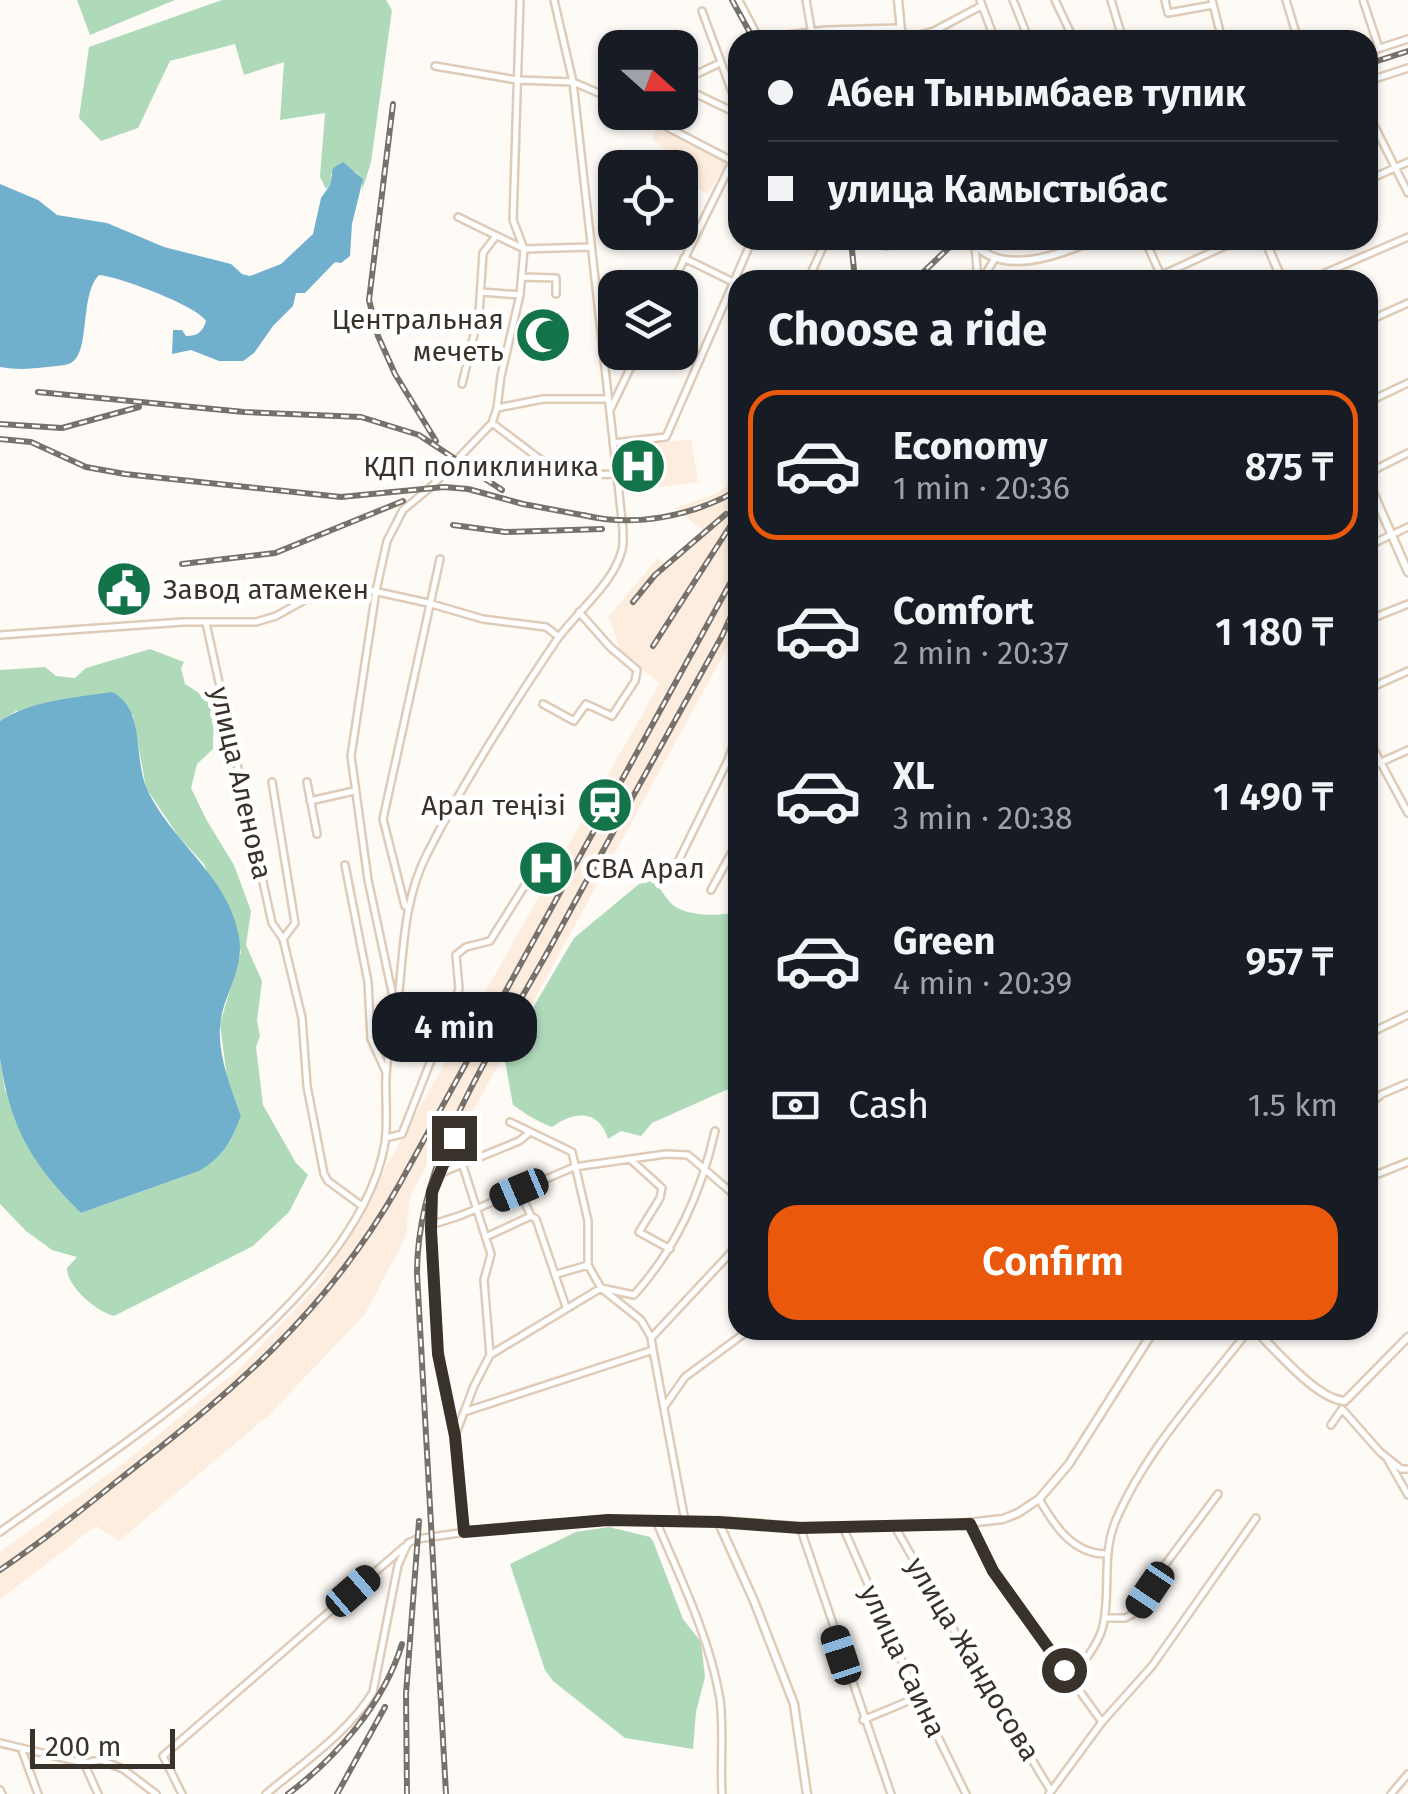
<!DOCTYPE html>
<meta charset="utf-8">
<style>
body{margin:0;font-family:"Fira Sans",sans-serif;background:#242831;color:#f1f3f6;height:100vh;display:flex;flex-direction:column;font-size:38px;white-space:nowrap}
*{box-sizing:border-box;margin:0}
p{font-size:32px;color:#9ea1a6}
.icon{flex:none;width:55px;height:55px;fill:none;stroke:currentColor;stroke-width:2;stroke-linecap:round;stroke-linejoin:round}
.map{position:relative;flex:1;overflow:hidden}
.side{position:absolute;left:728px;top:270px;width:650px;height:1070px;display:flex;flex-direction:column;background:#171b24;border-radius:30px;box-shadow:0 2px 8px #0004}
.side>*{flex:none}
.hud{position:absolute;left:728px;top:30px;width:650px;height:220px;border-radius:30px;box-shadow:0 2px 8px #0004;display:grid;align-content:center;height:220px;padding:0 40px;background:#171b24}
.needle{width:65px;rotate:111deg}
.tools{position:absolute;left:598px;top:30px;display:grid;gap:20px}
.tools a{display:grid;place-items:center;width:100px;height:100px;border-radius:20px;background:#171b24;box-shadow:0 2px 8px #0004;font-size:50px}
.scale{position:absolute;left:30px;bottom:25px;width:145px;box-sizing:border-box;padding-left:10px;border:5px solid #39322a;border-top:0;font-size:28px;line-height:35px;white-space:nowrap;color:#39322a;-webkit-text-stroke:8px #fff;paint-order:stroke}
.end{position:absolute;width:45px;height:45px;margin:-22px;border:12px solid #39322a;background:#fff;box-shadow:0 0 0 5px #fff}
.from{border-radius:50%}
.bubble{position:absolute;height:70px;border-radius:30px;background:#171b24;box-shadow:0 2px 8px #0004;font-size:32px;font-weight:600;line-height:70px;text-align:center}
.car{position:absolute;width:30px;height:60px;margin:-30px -15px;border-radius:12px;box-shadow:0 0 8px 2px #0007;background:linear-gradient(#222 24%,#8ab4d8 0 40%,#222 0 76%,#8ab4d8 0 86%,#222 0)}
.hud b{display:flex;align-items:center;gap:35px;height:95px;font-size:38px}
.hud b+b{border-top:2px solid #363941}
.hud i{width:25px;height:25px;background:#f1f3f6}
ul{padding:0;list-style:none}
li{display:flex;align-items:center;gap:30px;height:150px;margin:0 20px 15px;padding:0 20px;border:5px solid transparent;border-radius:30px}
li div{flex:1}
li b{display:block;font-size:38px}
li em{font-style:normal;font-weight:600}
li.on{border-color:#ea580c}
li>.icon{width:90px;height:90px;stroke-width:1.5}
h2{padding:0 40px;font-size:45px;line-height:120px}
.pay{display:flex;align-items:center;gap:25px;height:110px;padding:0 40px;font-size:38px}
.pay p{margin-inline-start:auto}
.button{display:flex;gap:20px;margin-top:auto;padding:20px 40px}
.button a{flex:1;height:115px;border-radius:30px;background:#ea580c;color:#fff;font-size:40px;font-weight:600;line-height:115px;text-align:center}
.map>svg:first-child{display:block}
</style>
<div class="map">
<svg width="1408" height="1794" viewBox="0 0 1408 1794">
<rect width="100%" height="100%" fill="#fefaf6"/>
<path fill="#fdedde" d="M 656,128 L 726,163 L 708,194 L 691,186 L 680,206 L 680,168 L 674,167 L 678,158 L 652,139 Z
M 691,439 L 698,482 L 628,492 L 621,448 Z
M 737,480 L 737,630 L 467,1122 L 448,1126 L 410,1196 L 406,1236 L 365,1314 L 269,1415 L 119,1541 L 96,1526 L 0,1599 L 0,1552 L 125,1462 L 239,1369 L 321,1282 L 660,683 L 621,653 L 609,616 L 658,558 L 664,563 L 703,531 L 675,508 L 715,494 Z"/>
<path fill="#afdaba" d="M 77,0 L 175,0 L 90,35 Z
M 222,0 L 386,0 L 392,10 L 371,162 L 362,191 C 364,174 356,169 339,167 L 331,174 L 330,185 L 326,189 L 320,177 L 325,113 L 280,120 L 284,62 L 244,75 L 235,44 L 170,61 L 138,128 L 101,141 L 79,118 L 89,47 Z
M 150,649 L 184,662 L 181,668 L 185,684 C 221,706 213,710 213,749 L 197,764 L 191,788 L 206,819 L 234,865 L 251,911 L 246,945 L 262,981 L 257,1021 L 260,1036 L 256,1047 L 263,1105 L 296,1163 L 308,1175 L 289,1212 L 253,1246 L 114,1316 C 96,1311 67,1287 67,1268 L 77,1257 L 52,1250 L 26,1231 L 0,1204 L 0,1059 L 5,1090 L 81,1213 L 199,1171 L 241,1116 L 227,1078 L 220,1024 L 241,952 L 204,864 L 179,837 L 146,788 L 133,715 L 16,711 L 0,721 L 0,670 L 45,667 L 56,676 L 75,678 L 86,668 Z
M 651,881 C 661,887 664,897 673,905 C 688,917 720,916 737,912 L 737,1088 L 726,1090 L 652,1123 L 641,1136 L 621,1131 L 608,1139 C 599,1109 574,1111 552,1127 C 538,1122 524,1113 513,1105 L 505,1061 L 521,1028 L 574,938 L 639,884 Z
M 609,1527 L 650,1537 L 653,1541 L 683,1619 L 701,1642 L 705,1677 L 696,1712 L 693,1749 L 625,1738 L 553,1681 L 545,1670 L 510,1564 L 576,1532 Z"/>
<path fill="#70b0cd" d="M 343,162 L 363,179 L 352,224 L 350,256 L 341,263 L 335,262 L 305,293 L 296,293 L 293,306 L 273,326 L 254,353 L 243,361 L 219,361 L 191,350 L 172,354 L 173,330 L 182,330 L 186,336 C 197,336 203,332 206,321 C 198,306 117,276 99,275 C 79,296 91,352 71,363 C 65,366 54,366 47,367 C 30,369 17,370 0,367 L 0,184 L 38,200 L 57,215 L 107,223 L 164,247 L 231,264 L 242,274 L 250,276 L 281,264 L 313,234 L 321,198 L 330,185 L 333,168 Z
M 112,692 C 146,709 133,758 147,789 C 171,842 229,876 239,937 C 245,970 222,996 220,1027 C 218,1057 231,1088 241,1116 C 231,1141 223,1157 199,1171 L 81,1213 C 31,1163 11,1129 0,1059 L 0,721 C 32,700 74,698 112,692 Z"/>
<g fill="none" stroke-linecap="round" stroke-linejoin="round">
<g stroke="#dfccb8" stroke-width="10">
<path id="minor" d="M 520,0 L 513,220 L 524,249 L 520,295 L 501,376 L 497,408 L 543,399 L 608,399
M 806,0 L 813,40
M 980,0 L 995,40
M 1013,0 L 1029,40
M 1055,0 L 1074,40
M 1111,0 L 1123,40
M 1165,0 L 1168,13 L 1213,5
M 1212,0 L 1222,40
M 1286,0 L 1298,40
M 1363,0 L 1379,48
M 702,11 L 738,108
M 759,39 L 825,30 L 900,28
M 902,40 L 934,31 L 981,6
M 1368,52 L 1408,39
M 435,66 L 517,80 L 573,82 L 615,100
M 1368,81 L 1408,68
M 680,82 L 720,63
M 680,86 L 738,114
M 638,112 L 738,164
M 1368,126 L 1373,123 L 1408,193
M 1368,180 L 1408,162
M 458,217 L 524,249 L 590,247
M 1145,240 L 1163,280
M 684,258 L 733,282
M 522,277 L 556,278 L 556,294
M 809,278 L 826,240
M 978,280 L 975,246 L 978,240
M 982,280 L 995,258
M 1151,280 L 1238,240
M 1309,280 L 1408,237
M 670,288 L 738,150
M 481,292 L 520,295
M 1368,321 L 1408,303
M 462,384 L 479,314 L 483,253 L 496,236
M 1368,402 L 1408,383
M 611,408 L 638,352
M 492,423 L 561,475 L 616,474
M 613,443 L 666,437 L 752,240
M 1368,473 L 1408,453
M 1368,546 L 1408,527
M 1368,620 L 1408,604
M 206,623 L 272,923 L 283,939
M 0,635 L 183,622 L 256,622 L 276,616 L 324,589 L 346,585 L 428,603 L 483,619 L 546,627 L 559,637
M 1368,689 L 1408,671
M 543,704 L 574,721 L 586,704 L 612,716 L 635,681 L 637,670 L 610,647 L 579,612
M 1368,739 L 1408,813
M 728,760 L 738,778
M 1368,768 L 1408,750
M 272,782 L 295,923 L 283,939 L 302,1018 L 307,1086 L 324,1174 L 328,1181 L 362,1206
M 307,782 L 317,834
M 310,801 L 354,791
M 345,865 L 368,982 L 371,1039 L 386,1072
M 671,876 L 728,760 L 738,732
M 711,890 L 738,841
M 405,906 L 383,819 L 440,559
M 395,1006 L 368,880 L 351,756 L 376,591 L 387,541 L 403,510 L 432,486 L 492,423 L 497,408
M 1368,1034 L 1408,1015
M 1368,1105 L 1382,1094 L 1408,1083
M 510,1122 L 572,1152 L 588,1221 L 588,1265 L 601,1288 L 641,1320 L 651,1337
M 456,1134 L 432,1192 L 431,1230 L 438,1354 L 455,1436 L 465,1532
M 386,1138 L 402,1134 L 459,989 L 456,955 L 466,947 L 490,941 L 527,882
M 631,1160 L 662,1188 L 660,1198 L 639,1232 L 670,1249
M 441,1173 L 519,1141 L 529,1133
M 1368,1178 L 1408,1162
M 519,1190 L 531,1216 L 536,1219 L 566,1307
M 431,1225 L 462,1215 L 574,1167 L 666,1154 L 688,1155 L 738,1198
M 486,1237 L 531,1216
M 557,1274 L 588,1265
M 653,1350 L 685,1521
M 490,1355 L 601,1288 L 634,1295 C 677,1247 701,1193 715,1131
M 664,1407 L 685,1377 L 749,1330
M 1342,1409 L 1380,1452 L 1401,1469 L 1408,1469
M 464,1412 L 653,1350 L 651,1338 L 738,1245
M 1331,1425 L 1342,1409
M 455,1436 L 474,1386 L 490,1355 L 484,1280 L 491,1254 L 455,1141
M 1388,1460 L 1408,1495
M 1039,1499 C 1054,1525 1072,1553 1105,1554
M 656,1521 C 681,1579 709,1636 720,1699 C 724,1730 720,1763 722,1794
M 969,1524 L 993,1571 L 1102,1722
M 800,1527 L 891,1794
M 843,1527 L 911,1682 L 966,1794
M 895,1527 L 967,1653 L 1051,1791
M 0,1532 C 119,1446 359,1296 385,1143 C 388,1121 385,1098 386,1075 C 387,1053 394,1030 397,1008 C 404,955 402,903 427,854 C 464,781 510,709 556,641 C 576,612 613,585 622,550 C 624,541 623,529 622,520 L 573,82 L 554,0
M 1105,1618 L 1125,1618 L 1133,1614 L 1158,1574 L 1218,1494
M 1071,1679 C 1082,1663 1098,1646 1103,1626 C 1111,1591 1101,1555 1116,1520 C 1146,1450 1203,1389 1249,1330
M 863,1720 L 918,1697
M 0,1743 L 84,1763 L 101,1760 L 123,1769 L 156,1794
M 21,1748 L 38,1794
M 84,1763 L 98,1794
M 0,1790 L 2,1794
M 182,1794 L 163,1756 L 404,1547
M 266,1794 C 303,1763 348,1733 373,1692 L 398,1565 L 408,1543 L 417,1539 L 494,1528 L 608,1520 L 718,1521
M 1049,1794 L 1102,1722 L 1152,1666 L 1256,1518
M 1391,1794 L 1408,1774"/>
</g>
<g stroke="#dfccb8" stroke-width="11">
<path id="tertiary" d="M 738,0 L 759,40
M 898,0 L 902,40
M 874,240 L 887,245 L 902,240
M 971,240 C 999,278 1058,256 1093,240
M 1265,240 L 1282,280
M 1368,481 L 1408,572
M 1255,1330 C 1276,1350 1317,1400 1345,1401 L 1408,1337
M 807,1794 L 794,1704 L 754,1601 L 718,1521 L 800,1527 L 950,1525 L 1003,1519 L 1018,1513 L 1039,1499 L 1069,1464 L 1154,1330"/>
</g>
<use href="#minor" stroke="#fff" stroke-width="5"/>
<use href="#tertiary" stroke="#fff" stroke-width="6"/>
<g stroke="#77716b" stroke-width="6">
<path id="rail" d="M 732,0 L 754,40
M 1368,64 L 1408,51
M 393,104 L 369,300 L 378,336 L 395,374 L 436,441
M 851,240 L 855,280
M 915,280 L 957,240
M 38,392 L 244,412 L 361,417 L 419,435 L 502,490
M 0,424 L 62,428 L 139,407
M 0,439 L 31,442 L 86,467 L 125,474 L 341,497 L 444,487 L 468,489 L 523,504 L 598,518
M 583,515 C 634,528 693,516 738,490
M 453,525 L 505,532 L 602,529
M 182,564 L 275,553 L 403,501
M 633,602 L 655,575 L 726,514
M 653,646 L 738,514
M 0,1570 C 40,1543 78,1513 116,1482 C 232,1392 325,1315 399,1185 L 738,569
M 288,1794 C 337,1757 384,1703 402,1644
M 337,1794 L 385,1707
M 407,1794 L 406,1694 L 419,1521
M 446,1794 L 417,1273 C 417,1155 497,1045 552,944 C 608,841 665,738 722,636 L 738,601"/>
</g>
<use href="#rail" stroke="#fff" stroke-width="2.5" stroke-dasharray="8" stroke-linecap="butt"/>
</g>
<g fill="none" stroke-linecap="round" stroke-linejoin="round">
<path stroke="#39322a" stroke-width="12" d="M 454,1138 L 432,1192 L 431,1230 L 438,1354 L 455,1436 L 464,1532 L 608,1520 L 718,1522 L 800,1528 L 970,1524 L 993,1571 L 1064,1670"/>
</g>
<defs>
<g id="mosque-disc" transform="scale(2.875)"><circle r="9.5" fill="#137349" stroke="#fff"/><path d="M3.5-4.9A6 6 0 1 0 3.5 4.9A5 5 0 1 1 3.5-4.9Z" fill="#fff"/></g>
<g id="hospital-disc" transform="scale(2.875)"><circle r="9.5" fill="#137349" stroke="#fff"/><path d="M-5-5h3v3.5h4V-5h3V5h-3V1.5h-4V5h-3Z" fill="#fff"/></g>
<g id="civic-disc" transform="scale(2.875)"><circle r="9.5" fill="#137349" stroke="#fff"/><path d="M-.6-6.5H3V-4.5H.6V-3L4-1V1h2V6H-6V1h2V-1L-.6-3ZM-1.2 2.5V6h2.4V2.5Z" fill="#fff"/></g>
<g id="station-disc" transform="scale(2.875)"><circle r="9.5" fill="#137349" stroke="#fff"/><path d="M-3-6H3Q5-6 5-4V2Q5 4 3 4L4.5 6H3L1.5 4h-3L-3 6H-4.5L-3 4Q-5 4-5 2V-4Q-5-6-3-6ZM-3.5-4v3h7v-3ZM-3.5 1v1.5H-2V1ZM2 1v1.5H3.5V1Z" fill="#fff"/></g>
</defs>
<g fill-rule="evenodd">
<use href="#mosque-disc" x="543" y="335"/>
<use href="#hospital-disc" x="638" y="466"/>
<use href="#civic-disc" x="124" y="589"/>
<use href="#station-disc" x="605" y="805"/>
<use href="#hospital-disc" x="546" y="868"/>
</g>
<g text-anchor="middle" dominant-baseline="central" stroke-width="10" stroke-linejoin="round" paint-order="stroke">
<g font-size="28" fill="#39322a" stroke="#fff" text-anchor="end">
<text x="504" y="319">Центральная<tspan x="504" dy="32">мечеть</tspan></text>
<text x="599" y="466">КДП поликлиника</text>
<text x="163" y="589" text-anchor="start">Завод атамекен</text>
<text x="566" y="805">Арал теңізі</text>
<text x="585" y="868" text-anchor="start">СВА Арал</text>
</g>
<g font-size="28" fill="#39322a" stroke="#fff">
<text transform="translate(241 783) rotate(77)">улица Аленова</text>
<text transform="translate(973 1659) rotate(59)">улица Жандосова</text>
<text transform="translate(903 1661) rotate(65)">улица Саина</text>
</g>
</g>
</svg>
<div class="tools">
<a><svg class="needle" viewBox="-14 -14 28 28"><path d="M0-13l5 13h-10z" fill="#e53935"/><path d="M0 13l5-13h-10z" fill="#9ea1a6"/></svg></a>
<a><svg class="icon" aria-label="locate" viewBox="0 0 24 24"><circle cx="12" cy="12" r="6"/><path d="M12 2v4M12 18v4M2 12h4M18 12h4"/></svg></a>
<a><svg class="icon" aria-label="layers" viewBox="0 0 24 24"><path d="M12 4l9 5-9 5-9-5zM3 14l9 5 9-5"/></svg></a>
</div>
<div class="scale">200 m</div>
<i class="end from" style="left:1064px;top:1670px"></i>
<i class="end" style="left:454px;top:1138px"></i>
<div class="bubble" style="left:372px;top:992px;width:165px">4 min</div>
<i class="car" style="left:519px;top:1190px;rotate:247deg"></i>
<i class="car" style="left:1150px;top:1590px;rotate:214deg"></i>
<i class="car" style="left:353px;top:1591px;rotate:49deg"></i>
<i class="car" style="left:841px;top:1655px;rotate:342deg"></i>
<div class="hud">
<b><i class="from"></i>Абен Тынымбаев тупик</b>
<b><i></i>улица Камыстыбас</b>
</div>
<section class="side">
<h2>Choose a ride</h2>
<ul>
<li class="on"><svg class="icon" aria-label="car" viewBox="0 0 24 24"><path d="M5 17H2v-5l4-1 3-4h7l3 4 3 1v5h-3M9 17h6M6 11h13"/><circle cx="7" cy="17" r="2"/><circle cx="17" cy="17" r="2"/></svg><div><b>Economy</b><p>1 min · 20:36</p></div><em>875 ₸</em></li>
<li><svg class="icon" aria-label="car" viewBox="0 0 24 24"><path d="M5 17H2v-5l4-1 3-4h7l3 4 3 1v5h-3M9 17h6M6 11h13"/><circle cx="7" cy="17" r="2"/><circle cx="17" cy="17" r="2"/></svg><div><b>Comfort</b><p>2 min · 20:37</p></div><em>1 180 ₸</em></li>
<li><svg class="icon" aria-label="car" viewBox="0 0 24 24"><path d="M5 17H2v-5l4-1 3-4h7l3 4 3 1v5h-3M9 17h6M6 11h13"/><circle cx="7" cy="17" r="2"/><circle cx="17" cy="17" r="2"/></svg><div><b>XL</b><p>3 min · 20:38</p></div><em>1 490 ₸</em></li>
<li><svg class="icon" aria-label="car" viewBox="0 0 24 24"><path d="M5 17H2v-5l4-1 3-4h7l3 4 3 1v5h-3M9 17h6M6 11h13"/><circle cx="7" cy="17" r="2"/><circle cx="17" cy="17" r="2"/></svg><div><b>Green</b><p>4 min · 20:39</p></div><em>957 ₸</em></li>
</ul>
<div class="pay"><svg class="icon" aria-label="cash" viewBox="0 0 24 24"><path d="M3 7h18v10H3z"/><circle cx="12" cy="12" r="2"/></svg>Cash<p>1.5 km</p></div>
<div class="button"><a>Confirm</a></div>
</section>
</div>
